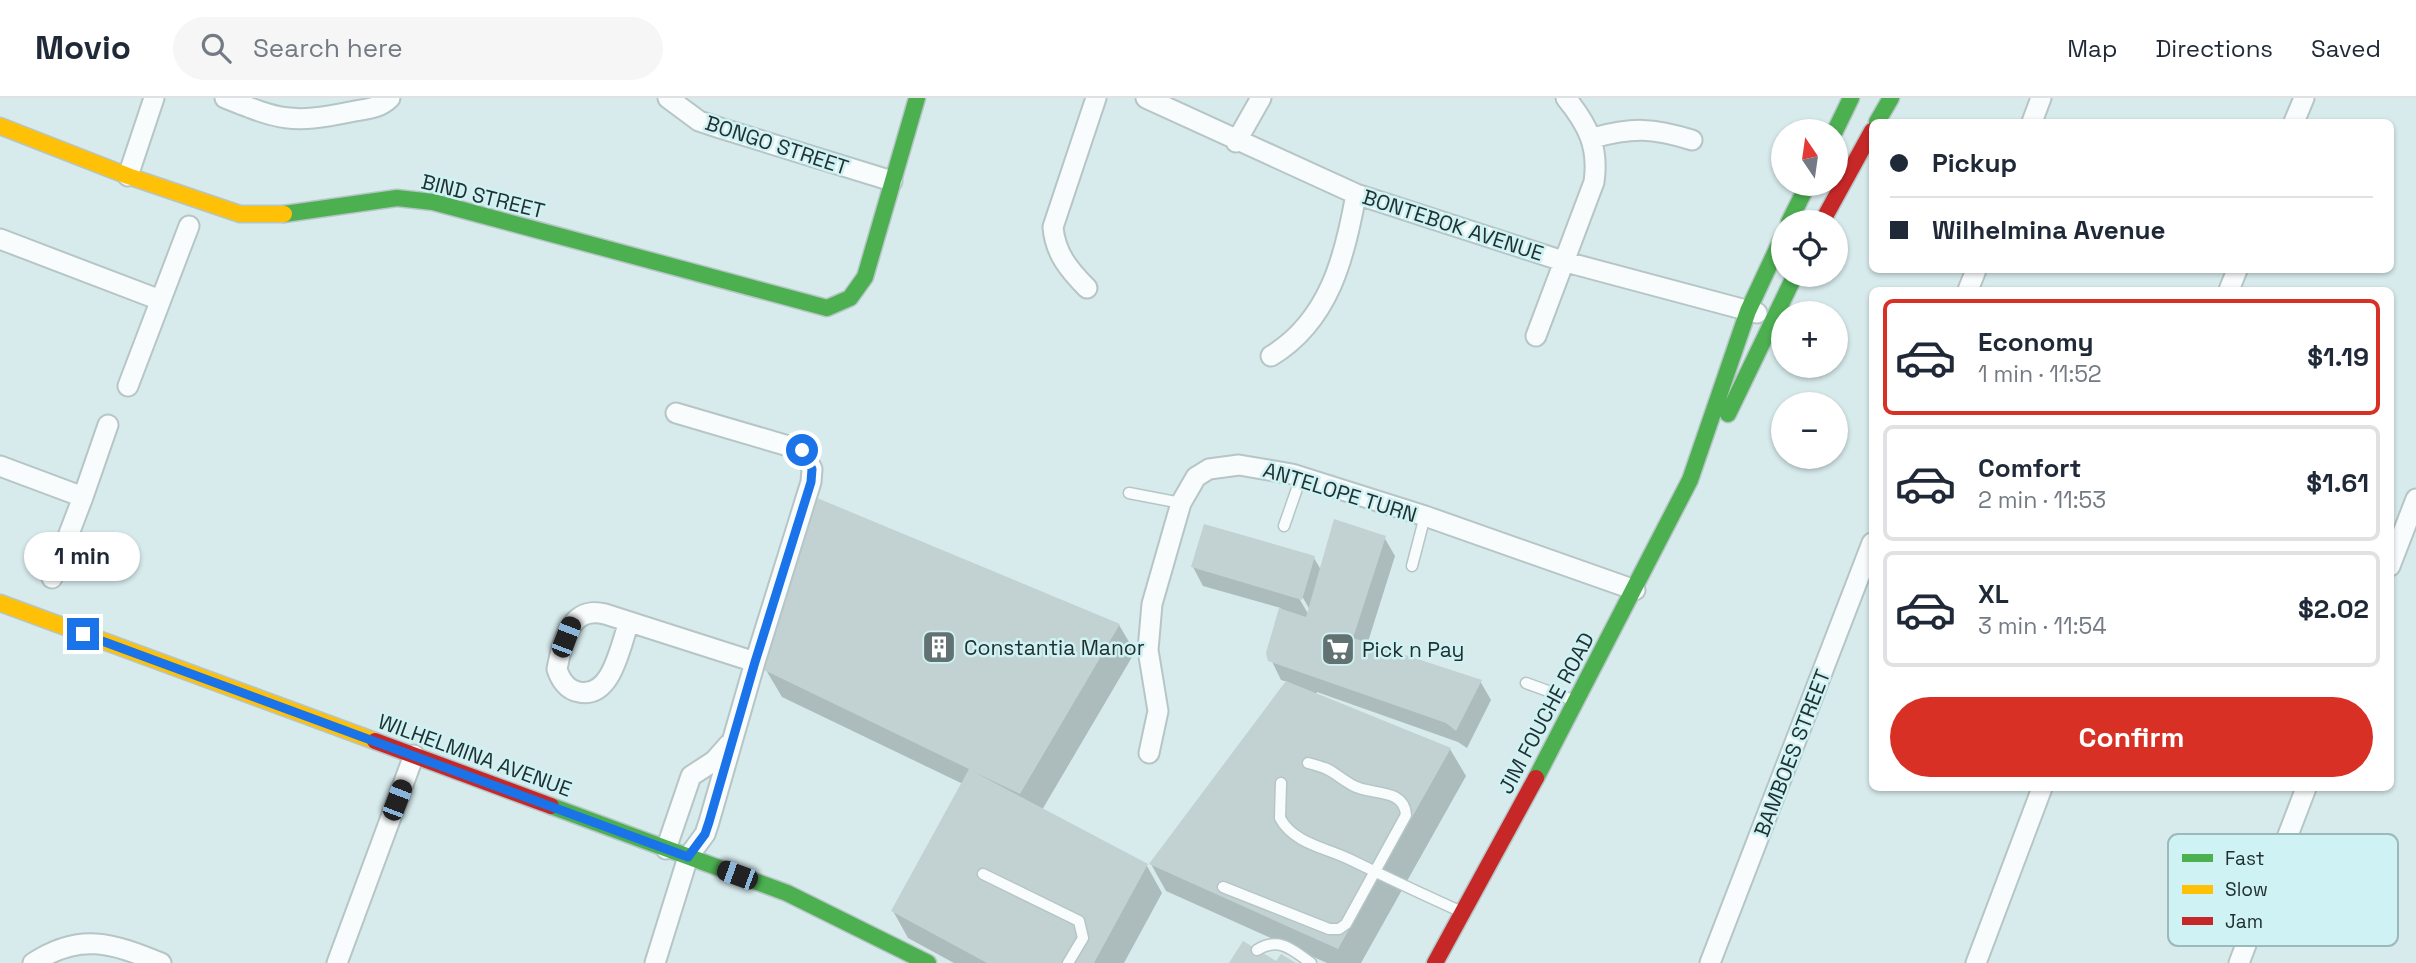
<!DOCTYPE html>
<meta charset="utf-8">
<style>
body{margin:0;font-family:"Space Grotesk",sans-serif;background:#f6f6f7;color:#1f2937;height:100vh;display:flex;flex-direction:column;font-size:26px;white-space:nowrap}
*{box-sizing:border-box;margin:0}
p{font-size:23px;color:#747a83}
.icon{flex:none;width:38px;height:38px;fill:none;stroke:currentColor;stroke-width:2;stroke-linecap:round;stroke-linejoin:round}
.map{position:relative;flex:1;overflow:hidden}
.side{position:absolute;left:1869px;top:189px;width:525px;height:504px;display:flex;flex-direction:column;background:#fff;border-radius:10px;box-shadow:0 2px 5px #0004}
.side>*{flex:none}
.top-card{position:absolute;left:1869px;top:21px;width:525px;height:154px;border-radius:10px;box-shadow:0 2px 5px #0004;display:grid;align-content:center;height:154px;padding:0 21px;background:#fff}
.needle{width:46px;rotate:347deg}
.fabs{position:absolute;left:1771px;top:21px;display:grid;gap:14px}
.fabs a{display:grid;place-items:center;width:77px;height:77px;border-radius:50%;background:#fff;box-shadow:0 2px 5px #0004;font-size:35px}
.end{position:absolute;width:32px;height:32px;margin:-16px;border:9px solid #1a73e8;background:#fff;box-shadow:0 0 0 4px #fff}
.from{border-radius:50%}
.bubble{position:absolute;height:49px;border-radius:24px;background:#fff;box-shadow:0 2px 5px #0004;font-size:23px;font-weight:700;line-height:49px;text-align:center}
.car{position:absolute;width:21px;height:42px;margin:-21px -10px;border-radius:9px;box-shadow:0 0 5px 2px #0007;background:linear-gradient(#222 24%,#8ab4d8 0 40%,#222 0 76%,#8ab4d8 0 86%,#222 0)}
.top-card b{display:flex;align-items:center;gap:24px;height:66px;font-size:26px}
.top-card b+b{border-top:2px solid #e0e1e3}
.top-card i{width:18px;height:18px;background:#1f2937}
ul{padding:12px 0 0;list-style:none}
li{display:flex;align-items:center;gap:21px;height:116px;margin:0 14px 10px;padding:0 7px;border:4px solid #e0e1e3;border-radius:10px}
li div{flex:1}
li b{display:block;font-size:26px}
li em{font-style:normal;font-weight:700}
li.selected{border-color:#d93025}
li>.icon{width:63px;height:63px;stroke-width:1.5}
.button{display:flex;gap:14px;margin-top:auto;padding:14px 21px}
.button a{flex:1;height:80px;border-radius:42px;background:#d93025;color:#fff;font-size:28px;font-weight:700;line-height:80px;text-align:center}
header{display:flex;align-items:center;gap:42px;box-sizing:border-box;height:98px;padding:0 35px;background:#fff;border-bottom:2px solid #e0e1e3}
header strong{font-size:33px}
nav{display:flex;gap:38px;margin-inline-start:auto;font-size:24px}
.search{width:490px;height:63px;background:#f6f6f7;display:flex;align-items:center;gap:18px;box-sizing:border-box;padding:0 24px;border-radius:38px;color:#747a83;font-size:26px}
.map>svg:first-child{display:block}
</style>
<header>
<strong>Movio</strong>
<div class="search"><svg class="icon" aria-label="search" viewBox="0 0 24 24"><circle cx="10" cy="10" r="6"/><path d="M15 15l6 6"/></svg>Search here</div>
<nav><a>Map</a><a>Directions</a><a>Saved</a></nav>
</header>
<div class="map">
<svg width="2416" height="865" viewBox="0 0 2416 865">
<rect width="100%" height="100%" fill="#d7eaec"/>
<path fill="#0003" fill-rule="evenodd" d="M 1384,439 L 1395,458 L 1367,547 L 1480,583 L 1491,602 L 1467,650 L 1458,644 L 1317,594 L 1315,597 L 1450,651 L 1466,678 L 1361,865 L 1327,865 L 1166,793 L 1151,766 L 1288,584 L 1281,582 L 1268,555 L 1281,510 L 1203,488 L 1193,469 L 1314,460 L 1321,472 ZM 1299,493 L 1310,512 L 1310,519 L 1296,495 Z
M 1119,527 L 1135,554 L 1042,712 L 1147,768 L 1162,795 L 1124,865 L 954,865 L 908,840 L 893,813 L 963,686 L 782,599 L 766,572 Z"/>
<path fill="#c2d1d2" d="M 817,400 L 1120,526 L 1020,696 L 974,674 L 1148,766 L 1094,865 L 987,865 L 891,813 L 969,671 L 764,572 Z
M 1334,421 L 1386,438 L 1353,540 L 1482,582 L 1456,633 L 1446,625 L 1268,563 L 1266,555 L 1279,510 L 1306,519 Z
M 1204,426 L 1315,458 L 1302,502 L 1191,469 Z
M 1286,583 L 1451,650 L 1338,851 L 1149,766 Z
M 1243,843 L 1276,863 L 1281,856 L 1296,865 L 1229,865 Z"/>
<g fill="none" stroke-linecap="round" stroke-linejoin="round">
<g stroke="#b6c5c6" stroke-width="13">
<path id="lane" d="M 1129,395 L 1181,405
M 1284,428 L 1301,379
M 1412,468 L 1425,418
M 1526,585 L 1573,602
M 1281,685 L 1280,720 C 1293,745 1326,750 1349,761 C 1386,779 1424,797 1462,814
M 983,776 L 1079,823 L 1083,840 L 1068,865
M 1223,789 L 1329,831 L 1339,831 L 1346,826 L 1406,717 C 1404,689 1370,698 1352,687 C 1331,675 1336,672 1308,665
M 1257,852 C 1279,838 1293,852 1311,865"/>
</g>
<g stroke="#b6c5c6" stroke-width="23">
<path id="street" d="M 225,0 C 280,22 291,26 350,14 C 365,11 379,11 390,0
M 668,0 L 699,23 L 720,30 L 892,83
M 1146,0 L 1356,96 L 1566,164 L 1757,215
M 2032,24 L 2041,0
M 2294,24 L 2304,0
M 1593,40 C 1633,29 1653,30 1692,42
M 1236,44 L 1261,0
M 128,78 L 154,0
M 0,141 L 160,202
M 1087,190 C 1069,172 1055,155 1053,129 L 1096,0
M 1968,192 L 1976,172
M 2229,192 L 2237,172
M 1536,238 L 1594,84 C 1599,49 1588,27 1566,0
M 1271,258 C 1329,223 1345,159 1356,96
M 128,288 L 189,128
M 0,368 L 83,399 L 108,327
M 2390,468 L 2416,401
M 52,480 L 83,399
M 629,524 C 620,548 612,601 579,594 C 567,592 560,581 557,571 C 562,545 570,507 605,516 L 755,564
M 1149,655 L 1158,613 L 1148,552 L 1152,506 L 1181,405 L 1196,379 L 1209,371 L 1239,367 L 1292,376 L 1425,418 L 1635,492
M 666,751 L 691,678 L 714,663 L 729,646
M 33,865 C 80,834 112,845 161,865
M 337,865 L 414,657
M 655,865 L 688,759 L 705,736 L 709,724 L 755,564 L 811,384 L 812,371 L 802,352 L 676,315
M 1710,865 L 1872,445
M 1976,865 L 2042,690
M 2239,865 L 2306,690"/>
</g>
<g stroke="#b6c5c6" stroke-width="19">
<path id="fast" d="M 1877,24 L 1891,0
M 1835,33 L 1851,0
M 284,116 L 397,100 L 433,104 L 827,210 L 850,200 L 865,179 L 917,0
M 1789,124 L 1808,86
M 1728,316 L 1795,177
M 1536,680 L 1690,382 L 1748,213 L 1783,138
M 551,708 L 787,795 L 928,865"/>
</g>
<g stroke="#b6c5c6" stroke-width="19">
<path id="slow" d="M 0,28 L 128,78 L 240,116 L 284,116
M 0,505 L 375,643"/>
</g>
<g stroke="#b6c5c6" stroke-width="19">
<path id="jam" d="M 1822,124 L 1872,33
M 375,643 L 551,708
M 1435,865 L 1536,680"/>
</g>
<use href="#lane" stroke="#f9fcfc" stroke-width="10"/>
<use href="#street" stroke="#f9fcfc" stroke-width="19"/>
<use href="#fast" stroke="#4caf50" stroke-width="16"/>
<use href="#slow" stroke="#ffc107" stroke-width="16"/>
<use href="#jam" stroke="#c62828" stroke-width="16"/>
</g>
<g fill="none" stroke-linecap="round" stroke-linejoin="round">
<path stroke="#1a73e8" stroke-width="9" d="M 83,536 L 688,759 L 705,736 L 709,724 L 755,564 L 811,384 L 812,371 L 802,352"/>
</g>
<defs>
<g id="building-square" transform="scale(1.75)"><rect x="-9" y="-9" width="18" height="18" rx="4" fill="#627172" stroke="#cff2f4"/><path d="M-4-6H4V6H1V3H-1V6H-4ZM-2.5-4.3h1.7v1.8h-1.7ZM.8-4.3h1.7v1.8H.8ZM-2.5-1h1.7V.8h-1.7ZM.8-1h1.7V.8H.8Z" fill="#fff"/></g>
<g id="supermarket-square" transform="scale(1.75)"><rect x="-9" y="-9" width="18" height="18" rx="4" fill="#627172" stroke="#cff2f4"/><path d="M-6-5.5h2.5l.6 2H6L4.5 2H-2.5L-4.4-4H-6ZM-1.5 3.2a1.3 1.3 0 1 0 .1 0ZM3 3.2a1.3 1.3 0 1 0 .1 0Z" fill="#fff"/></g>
</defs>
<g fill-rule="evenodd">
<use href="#building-square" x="939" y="549"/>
<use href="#supermarket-square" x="1338" y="551"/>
</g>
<g text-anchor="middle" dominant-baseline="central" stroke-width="5" stroke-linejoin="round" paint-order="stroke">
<g font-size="21" fill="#233031" stroke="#cff2f4">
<text transform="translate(777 47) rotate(18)">BONGO STREET</text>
<text transform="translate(483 98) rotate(14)">BIND STREET</text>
<text transform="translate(1453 127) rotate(18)">BONTEBOK AVENUE</text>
<text transform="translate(1340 394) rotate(17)">ANTELOPE TURN</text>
<text transform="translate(1546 615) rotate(-62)">JIM FOUCHE ROAD</text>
<text transform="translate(1792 655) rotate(-69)">BAMBOES STREET</text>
<text transform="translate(475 657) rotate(20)">WILHELMINA AVENUE</text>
</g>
<g font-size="21" fill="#233031" stroke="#cff2f4" text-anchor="start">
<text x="964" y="549">Constantia Manor</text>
<text x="1362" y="551">Pick n Pay</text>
</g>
</g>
<rect x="2168" y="736" width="230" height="112" rx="10" fill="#cff2f4" stroke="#9bb8ba" stroke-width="2"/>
<rect x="2182" y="756" width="31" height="8" fill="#4caf50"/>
<rect x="2182" y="787" width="31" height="9" fill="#ffc107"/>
<rect x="2182" y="819" width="31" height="8" fill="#c62828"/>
<g font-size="19" fill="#233031">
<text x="2225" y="767">Fast</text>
<text x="2225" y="798">Slow</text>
<text x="2225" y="830">Jam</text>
</g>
</svg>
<div class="fabs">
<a><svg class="needle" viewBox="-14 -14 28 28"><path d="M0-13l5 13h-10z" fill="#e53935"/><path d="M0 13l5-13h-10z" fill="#747a83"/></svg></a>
<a><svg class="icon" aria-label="locate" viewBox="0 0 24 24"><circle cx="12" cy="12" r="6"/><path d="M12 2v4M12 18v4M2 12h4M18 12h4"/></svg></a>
<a>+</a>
<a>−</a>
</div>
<i class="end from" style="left:802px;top:352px"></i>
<i class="end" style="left:83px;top:536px"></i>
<div class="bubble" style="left:24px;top:434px;width:116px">1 min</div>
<i class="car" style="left:566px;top:539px;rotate:21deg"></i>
<i class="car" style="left:397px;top:702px;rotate:21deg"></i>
<i class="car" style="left:737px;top:777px;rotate:290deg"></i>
<div class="top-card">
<b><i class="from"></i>Pickup</b>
<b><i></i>Wilhelmina Avenue</b>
</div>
<section class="side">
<ul>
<li class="selected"><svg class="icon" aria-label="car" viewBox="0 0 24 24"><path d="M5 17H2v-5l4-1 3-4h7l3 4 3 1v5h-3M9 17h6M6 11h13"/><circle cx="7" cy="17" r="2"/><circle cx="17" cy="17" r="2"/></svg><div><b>Economy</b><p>1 min · 11:52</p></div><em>$1.19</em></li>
<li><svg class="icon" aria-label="car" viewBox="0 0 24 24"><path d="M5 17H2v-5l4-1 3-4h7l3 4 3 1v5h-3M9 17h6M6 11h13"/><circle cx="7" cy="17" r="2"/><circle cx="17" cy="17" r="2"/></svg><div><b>Comfort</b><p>2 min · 11:53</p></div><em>$1.61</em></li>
<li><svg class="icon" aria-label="car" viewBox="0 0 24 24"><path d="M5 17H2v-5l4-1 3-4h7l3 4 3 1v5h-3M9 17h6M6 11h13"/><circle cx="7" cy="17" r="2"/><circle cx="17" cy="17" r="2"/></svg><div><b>XL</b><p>3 min · 11:54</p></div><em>$2.02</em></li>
</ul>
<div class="button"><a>Confirm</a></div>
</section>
</div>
